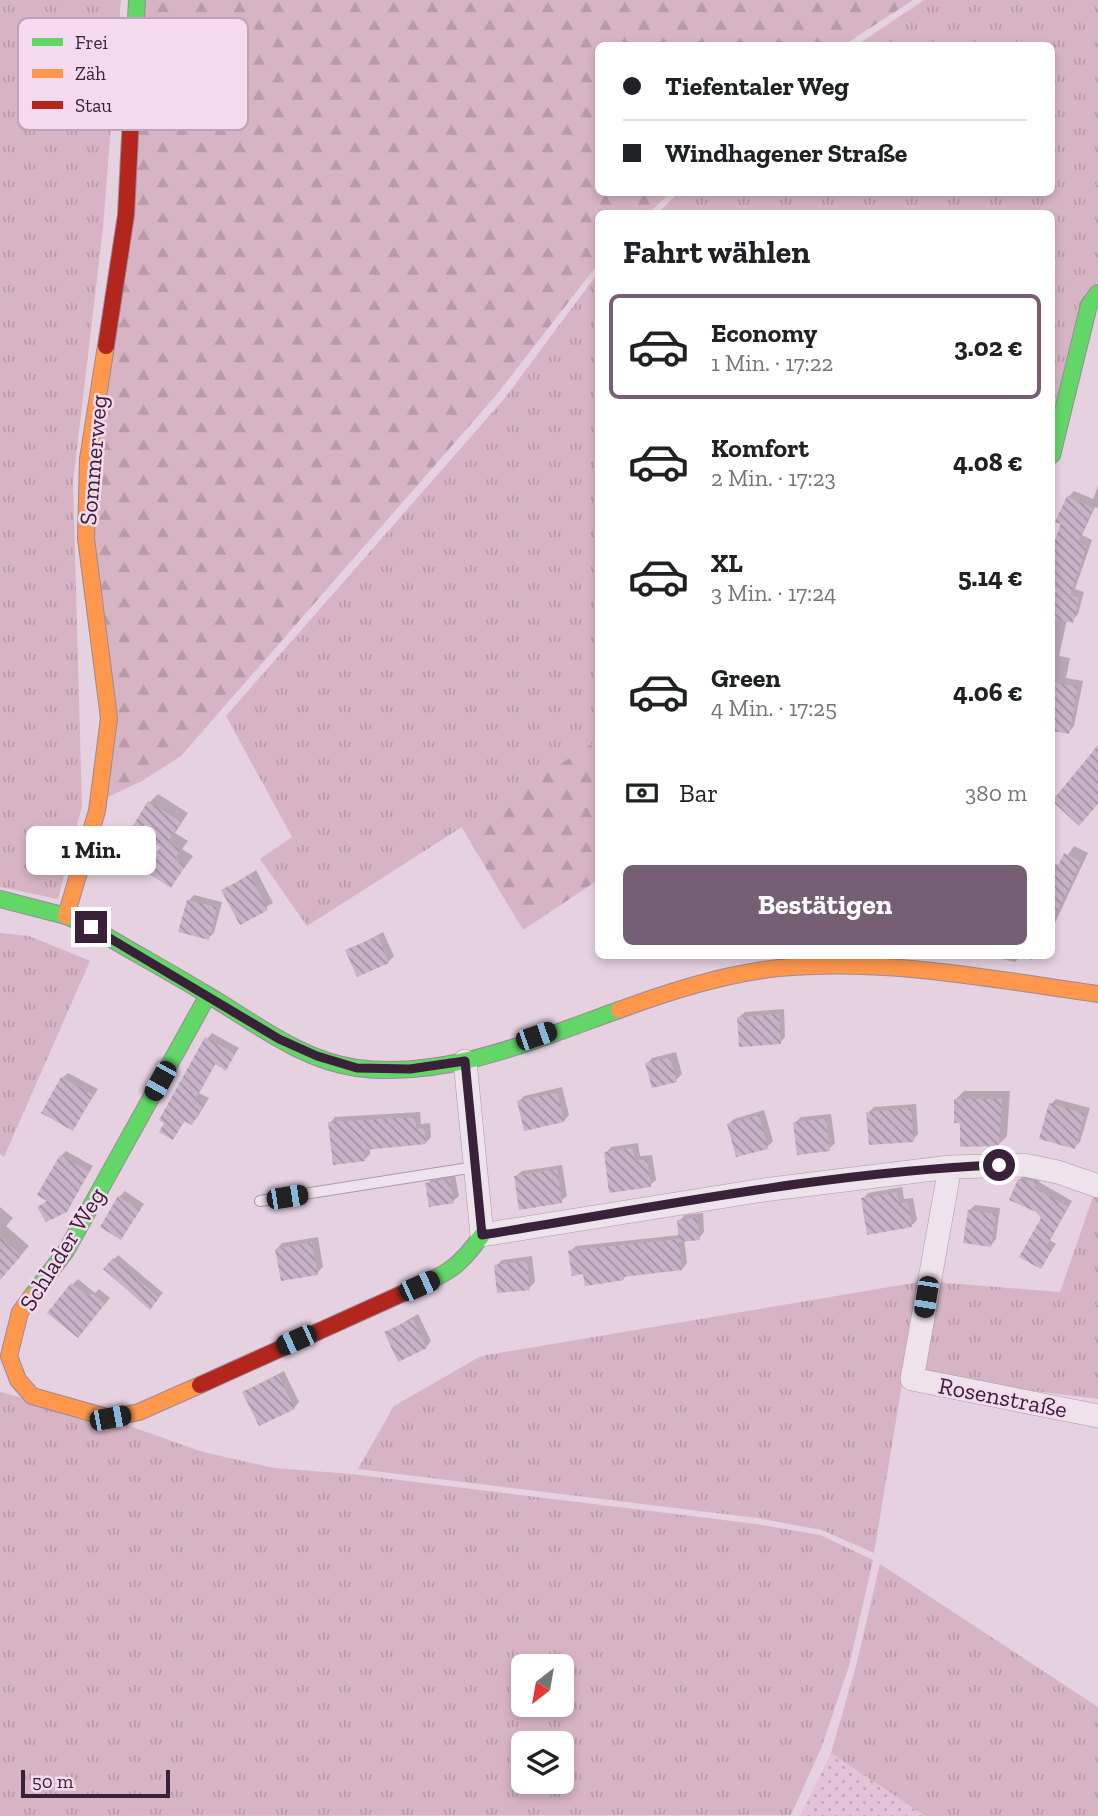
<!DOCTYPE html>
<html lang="de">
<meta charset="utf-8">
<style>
body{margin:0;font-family:"Zilla Slab",serif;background:#f6f6f6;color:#202124;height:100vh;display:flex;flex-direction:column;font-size:26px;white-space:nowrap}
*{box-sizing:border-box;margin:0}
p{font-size:23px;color:#757577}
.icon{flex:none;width:38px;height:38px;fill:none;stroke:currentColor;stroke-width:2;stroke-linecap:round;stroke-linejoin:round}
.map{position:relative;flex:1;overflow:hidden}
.drawer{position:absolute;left:595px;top:210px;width:460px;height:749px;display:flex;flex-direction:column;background:#fff;border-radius:10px;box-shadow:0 4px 10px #0003}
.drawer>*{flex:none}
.top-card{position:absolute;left:595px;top:42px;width:460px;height:154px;border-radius:10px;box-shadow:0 4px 10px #0003;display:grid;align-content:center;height:154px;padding:0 28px;background:#fff}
.needle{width:46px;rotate:211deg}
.buttons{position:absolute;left:511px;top:1654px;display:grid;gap:14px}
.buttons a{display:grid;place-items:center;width:63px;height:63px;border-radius:10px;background:#fff;box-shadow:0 4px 10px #0003;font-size:35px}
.scale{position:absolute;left:21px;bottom:18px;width:149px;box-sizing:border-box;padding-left:7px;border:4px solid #3a213a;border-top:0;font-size:19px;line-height:24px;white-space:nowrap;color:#3a213a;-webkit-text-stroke:5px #f5d9ee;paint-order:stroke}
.end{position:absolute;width:32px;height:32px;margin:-16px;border:9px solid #3a213a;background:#fff;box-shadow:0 0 0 4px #fff}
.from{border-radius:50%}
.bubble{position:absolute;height:49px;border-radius:10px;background:#fff;box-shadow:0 4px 10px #0003;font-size:23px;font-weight:700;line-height:49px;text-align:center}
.car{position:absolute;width:21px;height:42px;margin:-21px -10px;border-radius:9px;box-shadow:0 0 5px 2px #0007;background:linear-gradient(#222 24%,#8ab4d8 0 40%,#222 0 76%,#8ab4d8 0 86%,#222 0)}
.top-card b{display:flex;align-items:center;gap:24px;height:66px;font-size:26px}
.top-card b+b{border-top:2px solid #e0e0e0}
.top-card i{width:18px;height:18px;background:#202124}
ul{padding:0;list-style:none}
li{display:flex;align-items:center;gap:21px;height:105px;margin:0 14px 10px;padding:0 14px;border:4px solid transparent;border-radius:10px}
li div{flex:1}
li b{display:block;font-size:26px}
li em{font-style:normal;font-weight:700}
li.on{border-color:#765f74}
li>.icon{width:63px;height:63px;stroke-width:1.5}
h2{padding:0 28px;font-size:32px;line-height:84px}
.pay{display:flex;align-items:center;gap:18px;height:77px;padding:0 28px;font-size:26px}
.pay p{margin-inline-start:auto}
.button{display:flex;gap:14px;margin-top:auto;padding:14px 28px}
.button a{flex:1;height:80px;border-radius:10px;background:#765f74;color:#fff;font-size:28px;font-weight:700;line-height:80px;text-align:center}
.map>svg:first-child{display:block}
</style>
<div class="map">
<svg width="1098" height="1816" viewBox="0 0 1098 1816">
<defs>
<pattern id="farmland-dots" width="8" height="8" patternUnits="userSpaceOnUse" patternTransform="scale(1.75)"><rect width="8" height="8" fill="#e4c3d9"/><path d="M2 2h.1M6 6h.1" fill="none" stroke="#c4a7bb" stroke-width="1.8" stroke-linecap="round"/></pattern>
<pattern id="grass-tufts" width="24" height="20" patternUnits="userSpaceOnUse" patternTransform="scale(1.75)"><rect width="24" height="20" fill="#d7b4c4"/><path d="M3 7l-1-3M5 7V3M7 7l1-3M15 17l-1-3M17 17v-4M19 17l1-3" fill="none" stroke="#b99aa9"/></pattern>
<pattern id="forest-firs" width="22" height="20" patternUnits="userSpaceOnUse" patternTransform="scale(1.75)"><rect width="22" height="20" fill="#d7b4c4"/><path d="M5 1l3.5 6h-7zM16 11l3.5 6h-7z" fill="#b99aa9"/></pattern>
<pattern id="building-back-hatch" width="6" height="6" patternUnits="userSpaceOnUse" patternTransform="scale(1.75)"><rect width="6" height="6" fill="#c8b2c7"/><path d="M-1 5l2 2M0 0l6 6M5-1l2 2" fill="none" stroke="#a390a3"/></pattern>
</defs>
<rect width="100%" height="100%" fill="#e5d1e0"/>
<path fill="url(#farmland-dots)" d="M 831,1753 L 925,1816 L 800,1816 Z"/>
<path fill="url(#grass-tufts)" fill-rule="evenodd" d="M 0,0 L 121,0 L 103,228 L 73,482 L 82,806 L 58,899 L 0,887 Z
M 924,0 L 1098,0 L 1098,281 L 1052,414 L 1052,214 L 657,214 L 678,193 L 1052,192 L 1052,46 L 857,45 Z
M 598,273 L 598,740 L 307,926 L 260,859 L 292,837 L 226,716 L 504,399 Z
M 0,933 L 29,936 L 90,961 L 4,1157 L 0,1154 Z
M 1094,1194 L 1098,1196 L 1098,1399 L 970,1383 L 923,1372 L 935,1282 L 1060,1292 Z
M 919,1282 L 874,1553 L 822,1530 L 757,1518 L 358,1469 L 394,1406 L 481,1356 Z
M 0,1392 L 118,1422 L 203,1452 L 274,1468 L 351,1474 L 756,1524 L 820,1535 L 873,1560 L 849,1666 L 822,1746 L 791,1815 L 0,1816 ZM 523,1666 L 562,1666 L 562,1704 L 523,1704 ZM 523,1743 L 562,1743 L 562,1782 L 523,1782 Z
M 880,1564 L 1098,1707 L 1098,1816 L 925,1816 L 831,1753 L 856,1666 Z"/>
<path fill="url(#forest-firs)" d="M 141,0 L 913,0 L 844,45 L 598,46 L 598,192 L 670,193 L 649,213 L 598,214 L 598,264 L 498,393 L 181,756 L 142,781 L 103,799 L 91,501 Z
M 598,740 L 598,880 L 523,930 L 461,826 Z"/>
<path fill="#0003" d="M 1098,486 L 1098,508 L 1095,507 L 1082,535 L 1092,540 L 1075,589 L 1084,592 L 1078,614 L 1072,621 L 1067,620 L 1059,656 L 1070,658 L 1066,678 L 1083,681 L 1074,726 L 1068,733 L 1052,729 L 1052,608 L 1060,589 L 1052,587 L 1052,554 L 1068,497 L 1074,491 L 1093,499 Z
M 158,794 L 188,813 L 175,833 L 188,841 L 182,849 L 193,856 L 171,886 L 150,802 Z
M 1074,846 L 1088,853 L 1052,929 L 1052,862 L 1060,866 Z
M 256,870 L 273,903 L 240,922 L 223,891 Z
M 194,895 L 222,902 L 214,933 L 208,938 L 188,901 Z
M 383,932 L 394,956 L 388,962 L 348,951 Z
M 988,956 L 1036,956 L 1032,960 L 1021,956 L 1015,962 Z
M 784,1009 L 785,1037 L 780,1043 L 739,1017 L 745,1012 Z
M 212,1033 L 239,1048 L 225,1068 L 216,1063 L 199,1093 L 209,1098 L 197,1118 L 192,1123 L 186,1119 L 173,1138 L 207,1039 Z
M 676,1052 L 682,1074 L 676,1080 L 647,1064 L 652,1058 Z
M 68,1073 L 98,1089 L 73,1129 L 62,1078 Z
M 562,1087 L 569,1115 L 564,1121 L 519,1101 L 524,1096 Z
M 964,1091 L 1010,1091 L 1007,1136 L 998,1145 L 962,1121 L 955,1100 Z
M 1056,1099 L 1090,1108 L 1080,1142 L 1074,1147 L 1051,1104 Z
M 916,1104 L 918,1134 L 913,1140 L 868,1113 L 874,1107 Z
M 764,1110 L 773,1141 L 767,1147 L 737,1155 L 728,1124 L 734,1119 Z
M 420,1112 L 421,1124 L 430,1123 L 431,1137 L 426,1143 L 370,1148 L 370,1154 L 365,1159 L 330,1123 L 335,1117 Z
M 831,1114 L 835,1143 L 829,1149 L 795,1123 L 801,1117 Z
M 638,1143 L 640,1156 L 652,1155 L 656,1180 L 650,1185 L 606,1153 L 611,1147 Z
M 66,1151 L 93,1166 L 66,1211 L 39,1208 L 48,1200 L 61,1156 Z
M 562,1165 L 567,1196 L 561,1201 L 516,1176 L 522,1171 Z
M 1025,1174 L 1041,1177 L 1039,1182 L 1072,1201 L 1050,1240 L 1056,1244 L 1040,1267 L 1043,1217 L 1019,1180 Z
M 455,1175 L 459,1196 L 453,1201 L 427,1184 L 433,1178 Z
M 902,1187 L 904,1199 L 913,1198 L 917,1220 L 912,1225 L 863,1199 L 868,1193 Z
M 125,1191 L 144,1204 L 121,1238 L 119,1197 Z
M 975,1205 L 1000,1208 L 996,1239 L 991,1245 L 969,1211 Z
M 0,1207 L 13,1218 L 6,1226 L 29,1246 L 0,1279 Z
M 703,1213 L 704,1232 L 699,1238 L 684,1239 L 687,1263 L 682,1269 L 627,1274 L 623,1279 L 585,1272 L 570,1251 L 576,1246 L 680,1235 L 679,1221 L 685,1215 Z
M 318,1237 L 323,1267 L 317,1273 L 277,1249 L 282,1243 Z
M 118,1255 L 163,1293 L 150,1307 L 106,1269 Z
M 532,1256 L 535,1282 L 529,1288 L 496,1266 L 502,1260 Z
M 78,1279 L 95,1293 L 99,1289 L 110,1298 L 83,1330 L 73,1284 Z
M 418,1314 L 431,1341 L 426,1347 L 387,1332 Z
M 284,1371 L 299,1402 L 294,1408 L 244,1392 Z"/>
<path fill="url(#building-back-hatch)" d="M 1067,496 L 1093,508 L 1078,542 L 1087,546 L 1070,595 L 1079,598 L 1073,623 L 1052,619 L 1052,603 L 1056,590 L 1070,595 L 1052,588 L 1052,548 L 1061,524 L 1055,522 Z
M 1052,682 L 1078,687 L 1069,734 L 1052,731 Z
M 1098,745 L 1098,804 L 1079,826 L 1052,801 Z
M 148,801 L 181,822 L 168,842 L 180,850 L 175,859 L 185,866 L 171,888 L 145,871 L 160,847 L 131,829 Z
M 1064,853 L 1081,862 L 1052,921 L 1052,879 Z
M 250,875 L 268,910 L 240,925 L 221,890 Z
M 187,900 L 217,907 L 209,940 L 178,932 Z
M 378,936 L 389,963 L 357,977 L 345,950 Z
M 779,1014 L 781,1044 L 739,1047 L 737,1017 Z
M 205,1037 L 235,1054 L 226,1071 L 215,1064 L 195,1099 L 204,1104 L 192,1125 L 184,1121 L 173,1140 L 159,1132 L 164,1123 L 159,1120 Z
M 670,1057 L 677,1082 L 652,1088 L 645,1063 Z
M 61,1077 L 93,1095 L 73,1131 L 41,1113 Z
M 557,1092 L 564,1122 L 524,1131 L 517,1101 Z
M 954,1099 L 1002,1099 L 999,1146 L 960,1147 L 960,1123 L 954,1123 Z
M 1049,1103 L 1085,1114 L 1075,1149 L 1039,1139 Z
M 911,1108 L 914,1142 L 869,1145 L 866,1112 Z
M 759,1115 L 768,1149 L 736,1157 L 727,1124 Z
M 415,1117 L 416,1129 L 425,1128 L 426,1144 L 364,1150 L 365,1161 L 333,1165 L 328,1122 Z
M 826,1119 L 830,1151 L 797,1155 L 793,1122 Z
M 633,1148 L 635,1161 L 647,1159 L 651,1187 L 609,1193 L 604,1152 Z
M 60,1155 L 89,1172 L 67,1212 L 46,1222 L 37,1207 L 47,1201 L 37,1195 Z
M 557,1169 L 562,1203 L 519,1210 L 514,1176 Z
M 450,1179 L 454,1203 L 429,1207 L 425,1183 Z
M 1018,1179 L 1037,1182 L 1034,1188 L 1068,1207 L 1046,1246 L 1052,1250 L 1041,1269 L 1019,1257 L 1041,1218 L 1036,1212 L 1009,1200 Z
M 897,1192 L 899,1204 L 908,1202 L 912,1227 L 867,1235 L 861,1198 Z
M 118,1196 L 140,1210 L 121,1240 L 100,1227 Z
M 968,1210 L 996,1214 L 991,1247 L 963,1243 Z
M 697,1218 L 700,1240 L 679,1242 L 677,1220 Z
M 0,1237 L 21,1256 L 0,1280 Z
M 679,1239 L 682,1270 L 623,1277 L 624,1280 L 585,1286 L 583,1274 L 572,1276 L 568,1251 Z
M 312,1242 L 318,1275 L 281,1281 L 275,1249 Z
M 113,1258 L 159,1298 L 150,1310 L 103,1269 Z
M 527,1261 L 530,1290 L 497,1293 L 494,1265 Z
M 71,1283 L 89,1297 L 92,1293 L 105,1304 L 78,1338 L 47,1313 Z
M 413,1319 L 427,1348 L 398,1362 L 384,1332 Z
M 278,1375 L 295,1409 L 259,1426 L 242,1392 Z"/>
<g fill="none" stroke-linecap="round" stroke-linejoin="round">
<g stroke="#ab99a8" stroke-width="12">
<path id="lane" d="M 260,1201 L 475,1167"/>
</g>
<g stroke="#ab99a8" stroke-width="24">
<path id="street" d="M 465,1061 L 482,1235 L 763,1190 L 950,1167 L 1024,1165 L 1058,1172 L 1098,1186
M 950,1167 L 912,1379 L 1098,1416"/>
</g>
<g stroke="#9a8a98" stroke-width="18">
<path id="fast" d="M 131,117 L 137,0
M 1052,455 L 1089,305 L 1098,293
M 0,899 L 66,916 L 91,927 C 129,950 168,971 206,994 C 254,1022 300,1060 357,1068 C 445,1080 537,1039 619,1010
M 408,1291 C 446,1274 458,1269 482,1235
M 31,1297 L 66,1251 L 208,995"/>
</g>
<g stroke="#9a8a98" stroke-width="18">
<path id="slow" d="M 66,916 L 97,811 L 109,718 L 86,538 L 88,459 L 106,346
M 619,1010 C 671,991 724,974 779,968 C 885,958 993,979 1098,994
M 31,1297 L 20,1312 L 9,1356 L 18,1380 L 32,1396 L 110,1418 L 139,1412 L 200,1385"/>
</g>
<g stroke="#9a8a98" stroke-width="18">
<path id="jam" d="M 106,346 L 126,215 L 131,117
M 200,1385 L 408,1291"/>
</g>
<use href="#lane" stroke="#eee2eb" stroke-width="10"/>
<use href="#street" stroke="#eee2eb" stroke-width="23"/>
<use href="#fast" stroke="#63d668" stroke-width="16"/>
<use href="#slow" stroke="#ff974d" stroke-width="16"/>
<use href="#jam" stroke="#b3261e" stroke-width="16"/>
</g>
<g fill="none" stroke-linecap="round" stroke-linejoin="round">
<path stroke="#3a213a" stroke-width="9" d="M 91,927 L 279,1039 L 317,1056 L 357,1068 L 410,1069 L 465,1061 L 482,1235 C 652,1208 827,1172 999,1165"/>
</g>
<g text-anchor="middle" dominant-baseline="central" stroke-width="5" stroke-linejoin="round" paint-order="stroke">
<g font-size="24" fill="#3a213a" stroke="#f5d9ee">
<text transform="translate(93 460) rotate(-85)">Sommerweg</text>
<text transform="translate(62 1249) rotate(-58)">Schlader Weg</text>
<text transform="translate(1003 1397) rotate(11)">Rosenstraße</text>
</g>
</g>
<rect x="18" y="18" width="230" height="112" rx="10" fill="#f5d9ee" stroke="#bda2b8" stroke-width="2"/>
<rect x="32" y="38" width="31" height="8" fill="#63d668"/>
<rect x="32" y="69" width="31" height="9" fill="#ff974d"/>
<rect x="32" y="101" width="31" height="8" fill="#b3261e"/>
<g font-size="19" fill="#3a213a">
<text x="75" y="49">Frei</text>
<text x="75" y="80">Zäh</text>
<text x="75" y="112">Stau</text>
</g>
</svg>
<div class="buttons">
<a><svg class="needle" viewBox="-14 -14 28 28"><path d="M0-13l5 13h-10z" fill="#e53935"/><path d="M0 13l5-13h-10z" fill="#757577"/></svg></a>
<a><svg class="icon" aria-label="layers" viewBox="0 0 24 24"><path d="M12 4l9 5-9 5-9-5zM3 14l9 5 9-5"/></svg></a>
</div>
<div class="scale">50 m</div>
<i class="end from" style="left:999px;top:1165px"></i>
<i class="end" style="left:91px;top:927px"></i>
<div class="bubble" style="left:26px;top:826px;width:130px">1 Min.</div>
<i class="car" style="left:536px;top:1036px;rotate:71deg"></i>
<i class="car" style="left:160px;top:1081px;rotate:209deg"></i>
<i class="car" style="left:287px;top:1197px;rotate:81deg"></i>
<i class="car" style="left:419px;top:1286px;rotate:66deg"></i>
<i class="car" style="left:926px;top:1297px;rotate:189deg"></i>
<i class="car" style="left:296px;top:1340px;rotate:246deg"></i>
<i class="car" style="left:110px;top:1418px;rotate:79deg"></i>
<div class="top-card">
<b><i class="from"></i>Tiefentaler Weg</b>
<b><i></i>Windhagener Straße</b>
</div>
<section class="drawer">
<h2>Fahrt wählen</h2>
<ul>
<li class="on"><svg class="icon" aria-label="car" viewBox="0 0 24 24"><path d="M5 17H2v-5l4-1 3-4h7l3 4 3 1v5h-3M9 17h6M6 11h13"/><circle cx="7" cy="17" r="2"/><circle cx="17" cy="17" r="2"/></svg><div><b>Economy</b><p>1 Min. · 17:22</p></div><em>3.02 €</em></li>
<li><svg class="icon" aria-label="car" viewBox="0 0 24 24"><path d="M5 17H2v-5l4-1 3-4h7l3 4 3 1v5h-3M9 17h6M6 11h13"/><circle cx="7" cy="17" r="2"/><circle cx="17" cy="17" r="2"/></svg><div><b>Komfort</b><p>2 Min. · 17:23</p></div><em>4.08 €</em></li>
<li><svg class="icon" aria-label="car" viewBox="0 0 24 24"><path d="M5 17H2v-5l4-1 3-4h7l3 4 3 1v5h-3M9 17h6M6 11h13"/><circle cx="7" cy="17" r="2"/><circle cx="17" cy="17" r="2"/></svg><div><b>XL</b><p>3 Min. · 17:24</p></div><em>5.14 €</em></li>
<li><svg class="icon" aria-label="car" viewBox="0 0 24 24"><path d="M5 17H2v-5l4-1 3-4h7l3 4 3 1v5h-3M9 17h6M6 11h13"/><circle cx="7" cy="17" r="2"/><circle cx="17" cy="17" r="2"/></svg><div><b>Green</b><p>4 Min. · 17:25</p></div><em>4.06 €</em></li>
</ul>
<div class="pay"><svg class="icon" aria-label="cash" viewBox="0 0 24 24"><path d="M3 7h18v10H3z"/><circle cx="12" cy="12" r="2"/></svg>Bar<p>380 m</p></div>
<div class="button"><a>Bestätigen</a></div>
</section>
</div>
